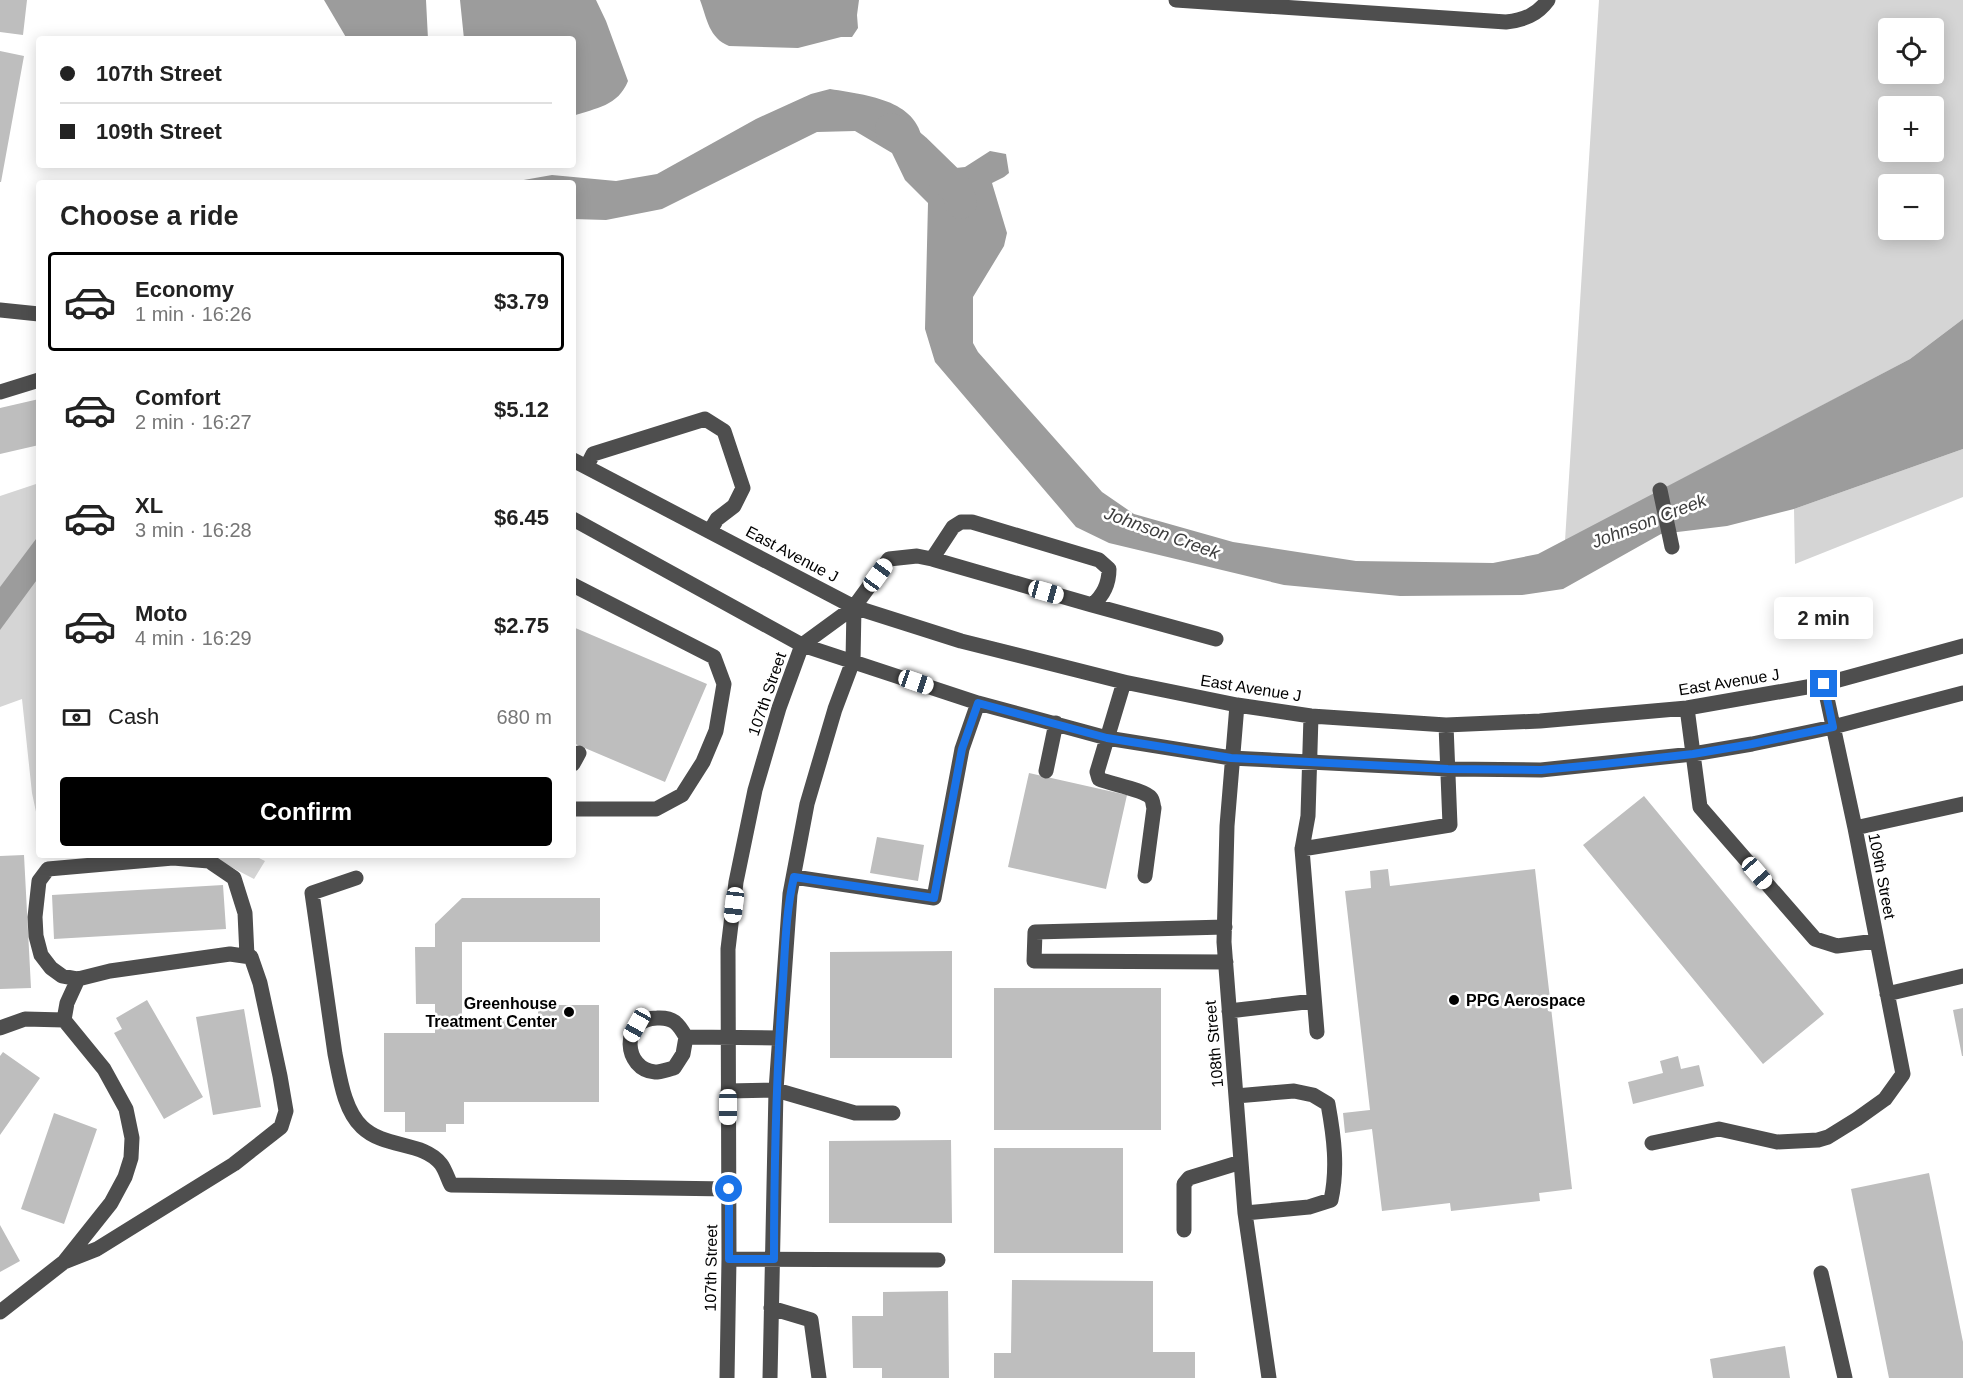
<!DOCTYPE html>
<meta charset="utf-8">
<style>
body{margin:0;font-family:Arial,sans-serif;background:#f2f2f2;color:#222;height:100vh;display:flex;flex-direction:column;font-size:22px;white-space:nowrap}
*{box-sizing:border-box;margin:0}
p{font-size:20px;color:#767676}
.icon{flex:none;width:33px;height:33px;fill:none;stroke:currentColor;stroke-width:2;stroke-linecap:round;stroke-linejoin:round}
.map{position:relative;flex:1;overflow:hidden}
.side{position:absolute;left:36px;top:180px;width:540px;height:678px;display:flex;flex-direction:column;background:#fff;border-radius:6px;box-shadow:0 3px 15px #0003}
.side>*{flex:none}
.banner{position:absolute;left:36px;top:36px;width:540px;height:132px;border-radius:6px;box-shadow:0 3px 15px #0003;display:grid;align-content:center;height:132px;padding:0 24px;background:#fff}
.buttons{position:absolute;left:1878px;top:18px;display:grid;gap:12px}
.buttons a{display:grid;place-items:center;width:66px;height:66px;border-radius:6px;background:#fff;box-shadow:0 3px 15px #0003;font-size:30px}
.end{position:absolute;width:27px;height:27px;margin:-14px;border:8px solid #1a73e8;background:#fff;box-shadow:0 0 0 3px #fff}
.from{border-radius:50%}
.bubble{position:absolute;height:42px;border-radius:6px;background:#fff;box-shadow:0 3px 15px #0003;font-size:20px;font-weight:800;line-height:42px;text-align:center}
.car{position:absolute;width:18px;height:36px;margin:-18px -9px;border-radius:8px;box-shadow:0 0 4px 2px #0007;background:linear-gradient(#fff 24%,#345 0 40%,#fff 0 76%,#345 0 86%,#fff 0)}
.banner b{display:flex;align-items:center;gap:21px;height:57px;font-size:22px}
.banner b+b{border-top:2px solid #e0e0e0}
.banner i{width:15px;height:15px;background:#222}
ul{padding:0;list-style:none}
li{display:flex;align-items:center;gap:18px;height:99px;margin:0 12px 9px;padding:0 12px;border:3px solid transparent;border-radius:6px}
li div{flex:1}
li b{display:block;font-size:22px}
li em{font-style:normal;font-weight:800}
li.active{border-color:#000}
li>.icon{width:54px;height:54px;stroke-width:1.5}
h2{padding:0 24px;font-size:27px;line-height:72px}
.pay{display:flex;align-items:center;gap:15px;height:66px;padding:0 24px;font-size:22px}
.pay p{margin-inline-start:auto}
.primary-button{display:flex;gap:12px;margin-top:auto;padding:12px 24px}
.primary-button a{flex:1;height:69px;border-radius:6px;background:#000;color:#fff;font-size:24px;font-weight:800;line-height:69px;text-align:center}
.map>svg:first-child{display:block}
</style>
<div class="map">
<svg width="1963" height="1378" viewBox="0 0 1963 1378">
<rect width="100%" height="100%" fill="#fff"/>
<path fill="#d5d5d5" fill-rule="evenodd" d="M 1599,0 L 1963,0 L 1963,319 L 1910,359 L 1565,541 ZM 1888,28 L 1934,28 L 1934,74 L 1888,74 ZM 1888,106 L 1934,106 L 1934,152 L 1888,152 ZM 1888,184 L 1934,184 L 1934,230 L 1888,230 Z
M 1963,449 L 1963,497 L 1795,564 L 1794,509 Z
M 39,483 L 39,826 L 32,793 L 22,699 L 0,707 L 0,496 Z
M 208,855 L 253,855 L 265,861 L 254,879 Z"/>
<path fill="#9c9c9c" d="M 324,0 L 426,0 L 428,39 L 347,39 Z
M 460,0 L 596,0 L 606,21 L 628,81 C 618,106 596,108 573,116 L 573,39 L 464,39 Z
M 700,0 L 859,0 L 857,15 L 858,28 L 852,37 L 841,37 L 798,48 L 729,46 C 709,38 707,19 700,0 Z
M 830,89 C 880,97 933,103 922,168 L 928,171 L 965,167 L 990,151 L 1006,154 L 1009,173 L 1004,177 L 992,183 L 1007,233 L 1004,246 L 973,297 L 973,343 L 978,352 L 1102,492 L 1134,514 L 1233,542 L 1356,561 L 1493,563 L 1538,554 L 1910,359 L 1963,319 L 1963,449 L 1794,509 L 1727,526 L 1661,534 L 1563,589 L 1522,595 L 1400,596 L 1284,585 L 1109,543 L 1076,527 L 935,362 L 925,329 L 928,203 L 905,180 L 892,153 L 855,131 L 817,132 L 662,209 L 606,220 L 573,219 L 573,183 L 507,183 L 552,175 L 616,181 L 657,174 L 756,119 L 811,94 Z
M 39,535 L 39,577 L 0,630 L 0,587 Z"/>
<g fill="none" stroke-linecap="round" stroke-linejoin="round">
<path stroke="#9c9c9c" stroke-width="32" d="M 891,129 L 915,149 L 957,190 L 961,203"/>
</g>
<path fill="#bebebe" d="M 0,0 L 27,0 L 23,35 L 0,32 Z
M 0,51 L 24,56 L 1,182 L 0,182 Z
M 39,399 L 39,445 L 0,454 L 0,408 Z
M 573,627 L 707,684 L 665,782 L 573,743 Z
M 1029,773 L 1127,795 L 1106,889 L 1008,867 Z
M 1644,796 L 1824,1014 L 1763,1064 L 1583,845 Z
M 877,837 L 924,845 L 918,881 L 870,873 Z
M 24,855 L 31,988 L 0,989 L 0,856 Z
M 1388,869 L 1390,886 L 1535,869 L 1572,1189 L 1539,1193 L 1540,1201 L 1451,1211 L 1450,1203 L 1382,1211 L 1372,1129 L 1345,1133 L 1343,1113 L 1370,1110 L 1345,891 L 1371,888 L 1370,871 Z
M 223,885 L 226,929 L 54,939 L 52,895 Z
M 462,898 L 600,898 L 600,942 L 462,942 L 462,1020 L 538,1020 L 538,1005 L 599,1005 L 599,1102 L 464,1102 L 464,1124 L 446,1124 L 446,1132 L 405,1132 L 405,1112 L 384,1112 L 384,1033 L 435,1033 L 435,1004 L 416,1004 L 415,947 L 435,947 L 435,924 Z
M 952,951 L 952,1058 L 830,1058 L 830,952 Z
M 994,988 L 1161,988 L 1161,1130 L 994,1130 Z
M 147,1000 L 203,1097 L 164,1119 L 114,1033 L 122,1029 L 116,1018 Z
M 1963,1008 L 1963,1056 L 1962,1056 L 1953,1010 Z
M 244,1009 L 261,1107 L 213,1115 L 196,1017 Z
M 3,1052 L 40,1078 L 0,1135 L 0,1056 Z
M 1678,1056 L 1681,1069 L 1699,1065 L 1704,1086 L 1633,1104 L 1628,1082 L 1663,1073 L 1660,1061 Z
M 54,1113 L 97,1129 L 64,1224 L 21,1209 Z
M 951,1140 L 952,1223 L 829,1223 L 829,1141 Z
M 994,1148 L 1123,1148 L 1123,1253 L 994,1253 Z
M 1929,1173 L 1963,1342 L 1963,1378 L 1889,1378 L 1851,1189 Z
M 0,1225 L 20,1261 L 0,1272 Z
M 1012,1280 L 1153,1281 L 1153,1352 L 1195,1352 L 1195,1378 L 994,1378 L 994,1353 L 1011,1353 Z
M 948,1291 L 949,1378 L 882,1378 L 882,1368 L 853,1368 L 852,1316 L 883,1316 L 883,1292 Z
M 1785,1346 L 1790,1378 L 1713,1378 L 1710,1359 Z"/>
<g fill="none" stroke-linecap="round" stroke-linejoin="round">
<path stroke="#4e4e4e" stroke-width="15" d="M 1176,0 L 1506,22 C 1524,20 1537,15 1548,0
M 0,310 L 39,314
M 0,392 L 39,380
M 573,460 L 854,607 L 961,641 L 1124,682 L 1237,705 L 1311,716 L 1446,725 L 1540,721 L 1687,708 L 1824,684 L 1963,646
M 587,466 L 593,454 L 705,419 L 724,431 L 743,488 L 734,506 L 717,519 L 710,531
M 1660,490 L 1672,547
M 573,519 L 802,645 L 978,703 L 1107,738 L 1231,758 L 1448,769 L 1541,770 L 1693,754 L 1752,744 L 1833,727 L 1963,693
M 573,585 L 714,657 L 724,684 L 716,731 L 703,762 L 682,795 L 656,809 L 573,809
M 1092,605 L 1216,639
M 1124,682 L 1097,772 L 1099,779 C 1110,784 1145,790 1151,798 C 1153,800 1153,806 1154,808 L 1145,876
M 1237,705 L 1227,826 L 1224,942 L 1245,1213 L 1269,1378
M 1687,708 L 1700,807 L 1815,939 L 1837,946 L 1876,941
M 1311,716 L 1308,816 L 1302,849 L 1317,1032
M 573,764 L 579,753
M 1046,771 L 1056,723
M 1855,828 L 1963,804
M 1302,849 L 1450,825 L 1446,725
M 794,877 L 934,898 L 962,749 L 978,703
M 356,878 L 312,893 L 335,1054 C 340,1078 344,1110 362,1127 C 385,1149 423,1141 441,1164 C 445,1169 448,1179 451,1185 L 729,1189
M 1225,927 L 1035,932 L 1034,961 L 1226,962
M 78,979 L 62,976 L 51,968 L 41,955 L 36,936 L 35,917 L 39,881 L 48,869 L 173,858 L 209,861 L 234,878 L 245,913 L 247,956
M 1887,994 L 1963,976
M 1229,1011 L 1314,1001
M 64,1020 L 67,1003 L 78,979 L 110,971 L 230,954 L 251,957 L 260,983 L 280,1076 L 286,1111 L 281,1127 L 234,1164 L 97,1249 L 64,1262
M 0,1028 L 25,1019 L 64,1020 L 104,1069 L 126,1109 L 132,1138 L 131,1158 L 125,1177 L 111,1203 L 64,1262 L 0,1312
M 686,1037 L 683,1054 L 674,1068 C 669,1069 661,1072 655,1072 C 624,1070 619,1019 657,1018 C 673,1017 678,1023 686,1037 L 779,1038
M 728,1091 L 776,1090 L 855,1113 L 893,1113
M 1236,1096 L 1294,1091 L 1313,1095 L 1328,1104 C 1334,1137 1338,1168 1331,1200 L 1309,1207 L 1245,1213
M 1652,1143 L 1719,1129 L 1777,1142 L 1818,1140 L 1828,1137 L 1857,1119 L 1885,1099 L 1903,1074 L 1855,828 L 1824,684
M 1184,1230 L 1184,1184 L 1189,1178 L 1241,1162
M 729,1259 L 938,1260
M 1821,1273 L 1845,1378
M 771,1308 L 811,1320 L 819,1378
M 727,1378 L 729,1259 L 728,949 L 736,882 L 755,790 L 779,708 L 802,645 L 854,607 L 889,559 L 917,556 L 932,559 L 1092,605 C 1103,596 1109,583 1109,569 L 1099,560 L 972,522 L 961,522 L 953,527 L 932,559
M 770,1378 L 776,1090 L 790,894 L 807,804 L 835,709 L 853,661 L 854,607"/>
</g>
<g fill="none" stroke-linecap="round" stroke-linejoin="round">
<path stroke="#1a73e8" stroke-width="8" d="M 729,1189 L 729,1259 L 774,1259 C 774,1171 776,1083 782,995 C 785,956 785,915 794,877 L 934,898 L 962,749 L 978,703 L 1107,738 L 1231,758 L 1448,769 L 1541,770 L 1604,764 L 1693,754 L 1752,744 L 1833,727 L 1824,684"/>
</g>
<g fill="#000" stroke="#fff" stroke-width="2">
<circle cx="1454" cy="1000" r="6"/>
<circle cx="569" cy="1012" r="6"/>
</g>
<g text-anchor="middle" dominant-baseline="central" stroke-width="5" stroke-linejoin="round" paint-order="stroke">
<g font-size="16" fill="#000" stroke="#fff">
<text transform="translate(792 554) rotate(28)">East Avenue J</text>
<text transform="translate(1729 682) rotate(-9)">East Avenue J</text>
<text transform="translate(1251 688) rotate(9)">East Avenue J</text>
<text transform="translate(767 694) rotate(-71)">107th Street</text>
<text transform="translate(1882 876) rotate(79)">109th Street</text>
<text transform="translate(1214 1044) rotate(-95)">108th Street</text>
<text transform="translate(711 1268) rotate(-89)">107th Street</text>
</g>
<g font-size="16" font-weight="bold" fill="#000" stroke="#fff" text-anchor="start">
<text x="1466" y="1000">PPG Aerospace</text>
<text x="557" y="1003" text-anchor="end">Greenhouse<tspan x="557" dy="18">Treatment Center</tspan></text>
</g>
<g font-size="18" font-style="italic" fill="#3d3d3d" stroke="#fff">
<text transform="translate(1649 521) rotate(-21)">Johnson Creek</text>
<text transform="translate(1162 533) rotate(20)">Johnson Creek</text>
</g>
</g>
</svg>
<div class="buttons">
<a><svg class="icon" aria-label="locate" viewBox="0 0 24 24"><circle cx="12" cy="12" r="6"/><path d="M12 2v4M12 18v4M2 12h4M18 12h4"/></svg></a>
<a>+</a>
<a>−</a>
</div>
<i class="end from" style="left:729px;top:1189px"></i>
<i class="end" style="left:1824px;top:684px"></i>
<div class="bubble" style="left:1774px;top:597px;width:99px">2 min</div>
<i class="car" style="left:878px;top:575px;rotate:36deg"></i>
<i class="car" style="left:1046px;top:592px;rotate:106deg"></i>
<i class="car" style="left:916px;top:682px;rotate:109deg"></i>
<i class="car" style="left:1757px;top:873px;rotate:139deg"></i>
<i class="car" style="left:734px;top:905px;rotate:187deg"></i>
<i class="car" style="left:637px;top:1025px;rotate:209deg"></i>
<i class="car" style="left:728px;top:1107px;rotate:180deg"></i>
<div class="banner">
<b><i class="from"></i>107th Street</b>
<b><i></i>109th Street</b>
</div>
<section class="side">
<h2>Choose a ride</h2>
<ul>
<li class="active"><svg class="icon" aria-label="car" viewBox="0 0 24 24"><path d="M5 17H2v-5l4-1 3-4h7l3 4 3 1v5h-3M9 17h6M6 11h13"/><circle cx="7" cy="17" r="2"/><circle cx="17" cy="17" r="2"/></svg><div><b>Economy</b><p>1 min · 16:26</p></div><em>$3.79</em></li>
<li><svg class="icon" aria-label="car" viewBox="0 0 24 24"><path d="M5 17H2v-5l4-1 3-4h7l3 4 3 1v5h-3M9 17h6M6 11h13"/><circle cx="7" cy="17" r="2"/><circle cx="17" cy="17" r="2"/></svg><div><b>Comfort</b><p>2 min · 16:27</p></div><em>$5.12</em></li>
<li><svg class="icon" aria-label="car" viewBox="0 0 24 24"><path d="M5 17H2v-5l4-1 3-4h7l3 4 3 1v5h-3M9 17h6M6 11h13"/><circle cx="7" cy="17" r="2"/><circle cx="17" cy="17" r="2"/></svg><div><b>XL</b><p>3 min · 16:28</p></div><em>$6.45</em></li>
<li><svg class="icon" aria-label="car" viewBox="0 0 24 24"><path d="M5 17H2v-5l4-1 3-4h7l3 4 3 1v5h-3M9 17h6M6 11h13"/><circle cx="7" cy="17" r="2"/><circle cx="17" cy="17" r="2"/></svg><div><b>Moto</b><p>4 min · 16:29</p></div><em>$2.75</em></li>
</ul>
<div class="pay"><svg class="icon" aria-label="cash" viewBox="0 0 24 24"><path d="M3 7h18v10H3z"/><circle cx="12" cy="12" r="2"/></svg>Cash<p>680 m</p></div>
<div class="primary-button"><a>Confirm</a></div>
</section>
</div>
